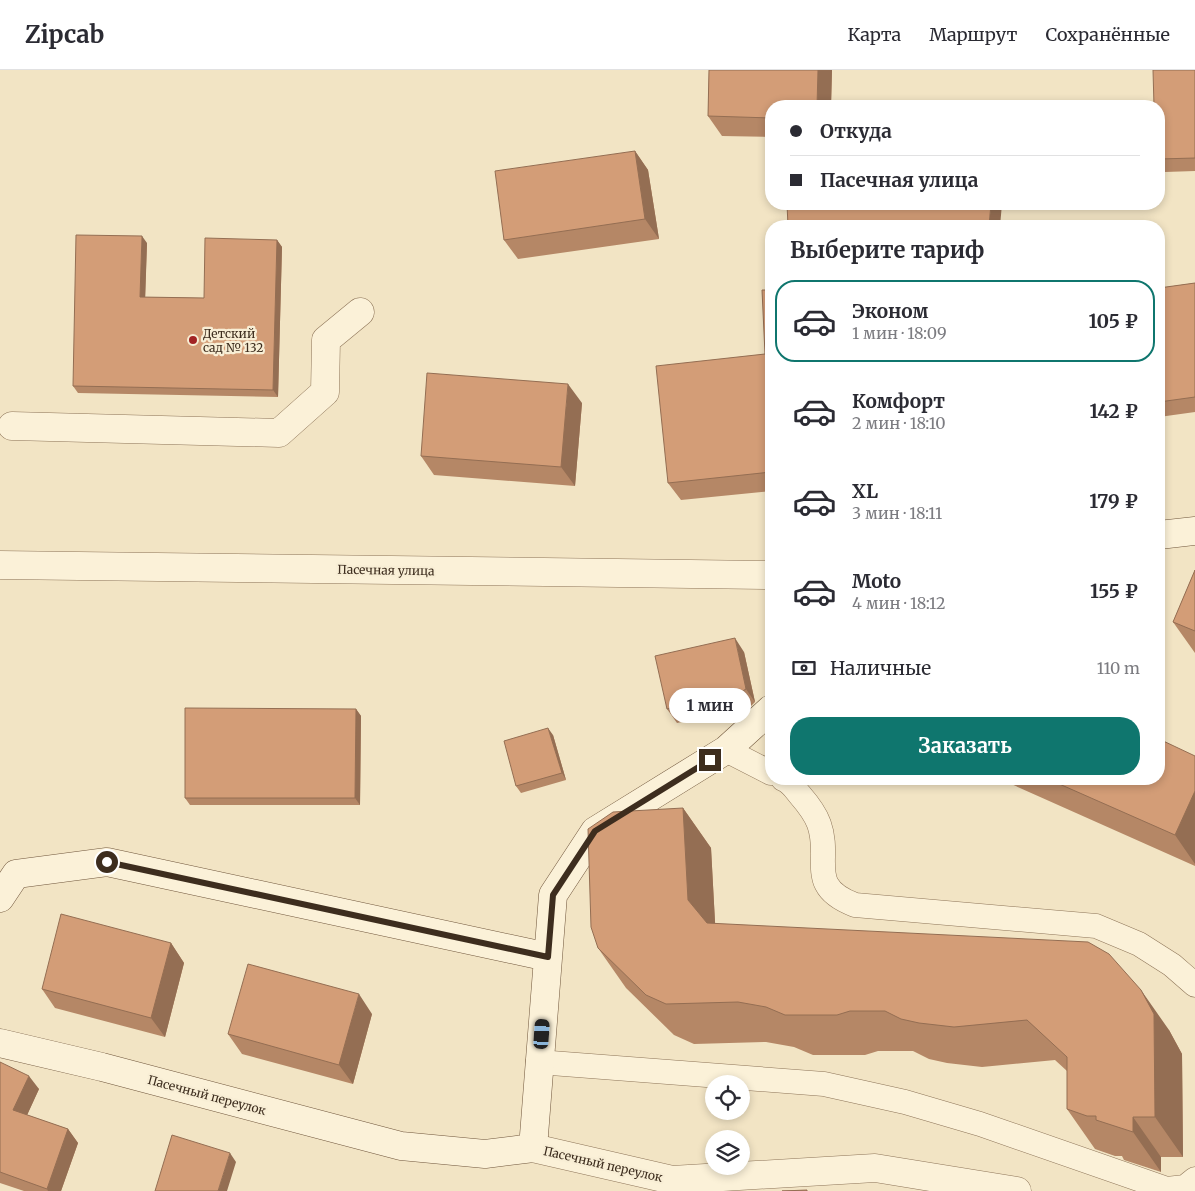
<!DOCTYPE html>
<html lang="ru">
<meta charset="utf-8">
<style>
body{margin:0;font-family:Merriweather,serif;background:#f2f2f3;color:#2b2b33;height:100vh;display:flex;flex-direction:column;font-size:19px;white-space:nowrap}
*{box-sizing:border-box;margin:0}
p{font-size:16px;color:#7c7c81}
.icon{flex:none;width:28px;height:28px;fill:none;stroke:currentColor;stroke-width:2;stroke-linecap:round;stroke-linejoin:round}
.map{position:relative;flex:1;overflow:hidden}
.panel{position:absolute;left:765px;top:150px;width:400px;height:565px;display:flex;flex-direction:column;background:#fff;border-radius:20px;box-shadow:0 2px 8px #0003}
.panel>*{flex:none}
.banner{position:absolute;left:765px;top:30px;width:400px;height:110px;border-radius:20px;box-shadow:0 2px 8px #0003;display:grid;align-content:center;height:110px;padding:0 25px;background:#fff}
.tools{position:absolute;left:705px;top:1005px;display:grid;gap:10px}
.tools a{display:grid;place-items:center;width:45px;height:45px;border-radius:50%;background:#fff;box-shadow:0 2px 8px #0003;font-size:25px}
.end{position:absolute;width:22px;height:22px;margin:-11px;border:6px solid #3d2d1e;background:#fff;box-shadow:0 0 0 2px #fff}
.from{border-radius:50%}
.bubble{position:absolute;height:35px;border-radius:18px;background:#fff;box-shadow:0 2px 8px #0003;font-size:16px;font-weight:700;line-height:35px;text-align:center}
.car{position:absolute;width:15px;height:30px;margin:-15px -8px;border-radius:6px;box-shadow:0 0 4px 1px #0007;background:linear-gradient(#222 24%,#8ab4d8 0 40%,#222 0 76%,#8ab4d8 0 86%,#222 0)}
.banner b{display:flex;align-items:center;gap:18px;height:48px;font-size:19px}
.banner b+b{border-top:1px solid #e1e1e2}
.banner i{width:12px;height:12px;background:#2b2b33}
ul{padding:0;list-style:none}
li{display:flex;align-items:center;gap:15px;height:82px;margin:0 10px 8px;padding:0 15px;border:2px solid transparent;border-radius:20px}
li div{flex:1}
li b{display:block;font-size:19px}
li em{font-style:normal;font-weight:700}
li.active{border-color:#0f766e}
li>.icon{width:45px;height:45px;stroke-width:1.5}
h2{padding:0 25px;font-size:22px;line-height:60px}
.pay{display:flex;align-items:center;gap:12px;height:55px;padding:0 25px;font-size:19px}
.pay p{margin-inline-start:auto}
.primary-button{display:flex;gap:10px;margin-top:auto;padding:10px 25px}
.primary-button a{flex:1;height:58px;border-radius:20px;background:#0f766e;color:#fff;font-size:20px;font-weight:700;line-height:58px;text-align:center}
header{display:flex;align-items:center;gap:30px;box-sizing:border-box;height:70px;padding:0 25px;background:#fff;border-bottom:1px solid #e1e1e2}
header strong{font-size:24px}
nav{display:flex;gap:28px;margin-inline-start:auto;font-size:18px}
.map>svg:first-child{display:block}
</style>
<header>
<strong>Zipcab</strong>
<nav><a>Карта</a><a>Маршрут</a><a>Сохранённые</a></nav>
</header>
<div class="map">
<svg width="1195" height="1121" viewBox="0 0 1195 1121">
<rect width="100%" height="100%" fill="#f2e4c4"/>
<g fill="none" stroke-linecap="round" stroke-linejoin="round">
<g stroke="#8e7559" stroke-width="25">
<path id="lane" d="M 726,680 L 771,703
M 783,709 C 791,712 795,719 800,725 C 807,733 815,743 819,754 C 832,790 805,816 855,835 L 1096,856 L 1139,874 L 1172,895 L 1195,915
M 538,992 L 824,1014 L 905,1032 L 980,1054 L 1167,1119 L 1185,1117 L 1195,1109"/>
</g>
<g stroke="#8e7559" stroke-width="29">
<path id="street" d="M 12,356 L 279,363 L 325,322 L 326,270 L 360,242
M 0,495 L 771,505
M 533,1078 L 672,1110 L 875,1098 L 1017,1121"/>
</g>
<g stroke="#70563c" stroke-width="29">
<path id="secondary" d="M 1159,465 L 1195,461
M 0,828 L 16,804 L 107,792 L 548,887
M 0,973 L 102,997 L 401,1076 L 485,1084 L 533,1078 L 553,825 L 595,761 L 726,680 L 771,639"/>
</g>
<use href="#lane" stroke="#fbf1d8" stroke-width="24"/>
<use href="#street" stroke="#fbf1d8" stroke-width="28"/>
<use href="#secondary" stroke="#fbf1d8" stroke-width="28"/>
</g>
<path fill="#b58766" d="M 709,0 L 832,0 L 831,36 L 771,36 L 771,67 L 722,66 L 708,46 Z
M 1195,0 L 1195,101 L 1165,102 L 1159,94 L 1159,89 Z
M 635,81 L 648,100 L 659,169 L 518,189 L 504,170 Z
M 277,170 L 282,177 L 278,327 L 78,323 L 73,316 L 147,173 L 145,227 L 204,228 Z
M 1195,213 L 1195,342 L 1159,347 L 1159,218 Z
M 771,220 L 771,421 L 681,430 L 668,413 L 765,284 Z
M 582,333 L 575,416 L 434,405 L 421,386 Z
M 1195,500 L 1195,583 L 1173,552 Z
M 744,582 L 755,632 L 751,636 L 677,653 L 667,639 Z
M 356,639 L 361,646 L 360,735 L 190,735 L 185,728 Z
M 553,665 L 566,710 L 521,723 L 516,716 Z
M 1195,686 L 1195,796 L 1000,709 L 1159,709 Z
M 683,738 L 711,778 L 715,853 L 1169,960 L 1182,984 L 1183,1087 L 1161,1087 L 1161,1102 L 1124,1090 L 1122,1086 L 1115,1086 L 1095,1079 L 1067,1039 L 1067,1001 L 1055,990 L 982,997 L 947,993 L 929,989 L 913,981 L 878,981 L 865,985 L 813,985 L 794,977 L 766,972 L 694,974 L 674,965 L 626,918 L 598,878 Z
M 171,873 L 184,893 L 165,967 L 55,938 L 42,919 Z
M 372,944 L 353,1014 L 242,984 L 228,964 Z
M 0,992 L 39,1019 L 27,1045 L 68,1059 L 78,1073 L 61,1121 L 24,1121 L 0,1113 Z"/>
<path fill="#946e53" d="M 818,0 L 832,0 L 831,36 L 817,36 Z
M 635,81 L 648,100 L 659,169 L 645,149 Z
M 991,134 L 1002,134 L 1000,156 L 989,156 Z
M 142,166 L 147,173 L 145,234 L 140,227 Z
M 277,170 L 282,177 L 278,327 L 273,320 Z
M 568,314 L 582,333 L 575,416 L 561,397 Z
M 735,568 L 744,582 L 755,632 L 746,619 Z
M 356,639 L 361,646 L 360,735 L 355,728 Z
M 548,658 L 553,665 L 566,710 L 562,703 Z
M 1195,721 L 1195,794 L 1175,765 Z
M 683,738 L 711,778 L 716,870 L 688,830 Z
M 171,873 L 184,893 L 165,967 L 151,948 Z
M 1141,920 L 1169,960 L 1182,984 L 1183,1087 L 1155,1047 Z
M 359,924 L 372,944 L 353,1014 L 339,995 Z
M 29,1006 L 39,1019 L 23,1054 L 13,1040 Z
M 1133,1047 L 1161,1087 L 1161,1102 L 1133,1062 Z
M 68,1059 L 78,1073 L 61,1121 L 48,1121 L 47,1119 Z
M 230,1083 L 236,1092 L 227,1121 L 218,1121 Z"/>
<path fill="#d39d77" stroke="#946e53" d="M 709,0 L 818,0 L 817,36 L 771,36 L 771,48 L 708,46 Z
M 1153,0 L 1195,0 L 1195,88 L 1159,89 L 1159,36 L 1154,36 Z
M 635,81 L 645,149 L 504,170 L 495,101 Z
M 787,134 L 991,134 L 989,156 L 788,156 Z
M 76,165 L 142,166 L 140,227 L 204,228 L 205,168 L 277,170 L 273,320 L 73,316 Z
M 1195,213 L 1195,327 L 1159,332 L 1159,218 Z
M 762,220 L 771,220 L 771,402 L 668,413 L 656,296 L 765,284 Z
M 427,303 L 568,314 L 561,397 L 421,386 Z
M 1195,500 L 1195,561 L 1173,552 Z
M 735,568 L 746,619 L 741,622 L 667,639 L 655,586 Z
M 185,638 L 356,639 L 355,728 L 185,728 Z
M 548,658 L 562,703 L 516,716 L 504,671 Z
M 1159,669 L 1195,686 L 1195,721 L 1175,765 L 1048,709 L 1159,709 Z
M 683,738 L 688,830 L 707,853 L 1088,872 L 1109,884 L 1141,920 L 1154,944 L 1155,1047 L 1133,1047 L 1133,1062 L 1096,1050 L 1096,1046 L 1087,1046 L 1067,1039 L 1067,987 L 1027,950 L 954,957 L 919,953 L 901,949 L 885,941 L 850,941 L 837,945 L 785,945 L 766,937 L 738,932 L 666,934 L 646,925 L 598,878 L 591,857 L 588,759 L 613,742 Z
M 61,844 L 171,873 L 151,948 L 42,919 Z
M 248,894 L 359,924 L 339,995 L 228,964 Z
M 0,992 L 29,1006 L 13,1040 L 68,1059 L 47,1119 L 0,1102 Z
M 172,1065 L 230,1083 L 218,1121 L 155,1121 Z
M 807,1120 L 807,1121 L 782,1121 Z"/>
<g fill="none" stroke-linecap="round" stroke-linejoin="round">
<path stroke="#3d2d1e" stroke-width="6" d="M 107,792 L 548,887 L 553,825 L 595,761 L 710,690"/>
</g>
<circle fill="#a22424" stroke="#f8eed5" stroke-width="2" cx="193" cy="270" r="5"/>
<g text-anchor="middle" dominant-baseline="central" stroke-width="4.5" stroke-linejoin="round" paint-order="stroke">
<g font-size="12" fill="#3d2d1e" stroke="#f8eed5" text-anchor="start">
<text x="203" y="263">Детский<tspan x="203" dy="14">сад № 132</tspan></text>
</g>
<g font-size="12" fill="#3d2d1e" stroke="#f8eed5">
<text transform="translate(386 500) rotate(1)">Пасечная улица</text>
<text transform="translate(207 1025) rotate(15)">Пасечный переулок</text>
<text transform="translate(603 1094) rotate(13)">Пасечный переулок</text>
</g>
</g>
</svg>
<div class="tools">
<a><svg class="icon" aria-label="locate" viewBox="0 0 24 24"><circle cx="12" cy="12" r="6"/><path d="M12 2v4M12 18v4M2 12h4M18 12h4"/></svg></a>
<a><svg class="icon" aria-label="layers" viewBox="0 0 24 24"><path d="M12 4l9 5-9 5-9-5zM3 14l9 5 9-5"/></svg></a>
</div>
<i class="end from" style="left:107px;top:792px"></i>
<i class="end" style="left:710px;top:690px"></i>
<div class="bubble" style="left:669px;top:618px;width:82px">1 мин</div>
<i class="car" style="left:542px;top:964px;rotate:4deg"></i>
<div class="banner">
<b><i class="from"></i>Откуда</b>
<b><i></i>Пасечная улица</b>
</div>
<section class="panel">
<h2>Выберите тариф</h2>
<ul>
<li class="active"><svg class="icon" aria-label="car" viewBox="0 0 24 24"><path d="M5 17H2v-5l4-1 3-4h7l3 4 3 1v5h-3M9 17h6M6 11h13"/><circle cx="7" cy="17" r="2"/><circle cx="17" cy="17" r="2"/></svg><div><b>Эконом</b><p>1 мин · 18:09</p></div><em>105 ₽</em></li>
<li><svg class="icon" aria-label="car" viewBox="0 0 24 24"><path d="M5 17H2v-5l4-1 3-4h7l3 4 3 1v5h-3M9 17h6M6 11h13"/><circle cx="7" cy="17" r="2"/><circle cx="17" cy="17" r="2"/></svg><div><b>Комфорт</b><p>2 мин · 18:10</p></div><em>142 ₽</em></li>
<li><svg class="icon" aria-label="car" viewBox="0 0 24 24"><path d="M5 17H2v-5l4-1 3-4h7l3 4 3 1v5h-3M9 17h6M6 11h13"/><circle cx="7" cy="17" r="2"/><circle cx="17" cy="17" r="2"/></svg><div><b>XL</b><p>3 мин · 18:11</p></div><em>179 ₽</em></li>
<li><svg class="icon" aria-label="car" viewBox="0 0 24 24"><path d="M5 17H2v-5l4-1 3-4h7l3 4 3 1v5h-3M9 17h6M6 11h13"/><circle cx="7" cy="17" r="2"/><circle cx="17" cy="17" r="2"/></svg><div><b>Moto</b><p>4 мин · 18:12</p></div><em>155 ₽</em></li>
</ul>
<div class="pay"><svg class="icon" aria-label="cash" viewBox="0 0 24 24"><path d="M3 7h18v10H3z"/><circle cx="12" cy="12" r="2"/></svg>Наличные<p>110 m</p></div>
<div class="primary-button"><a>Заказать</a></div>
</section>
</div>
